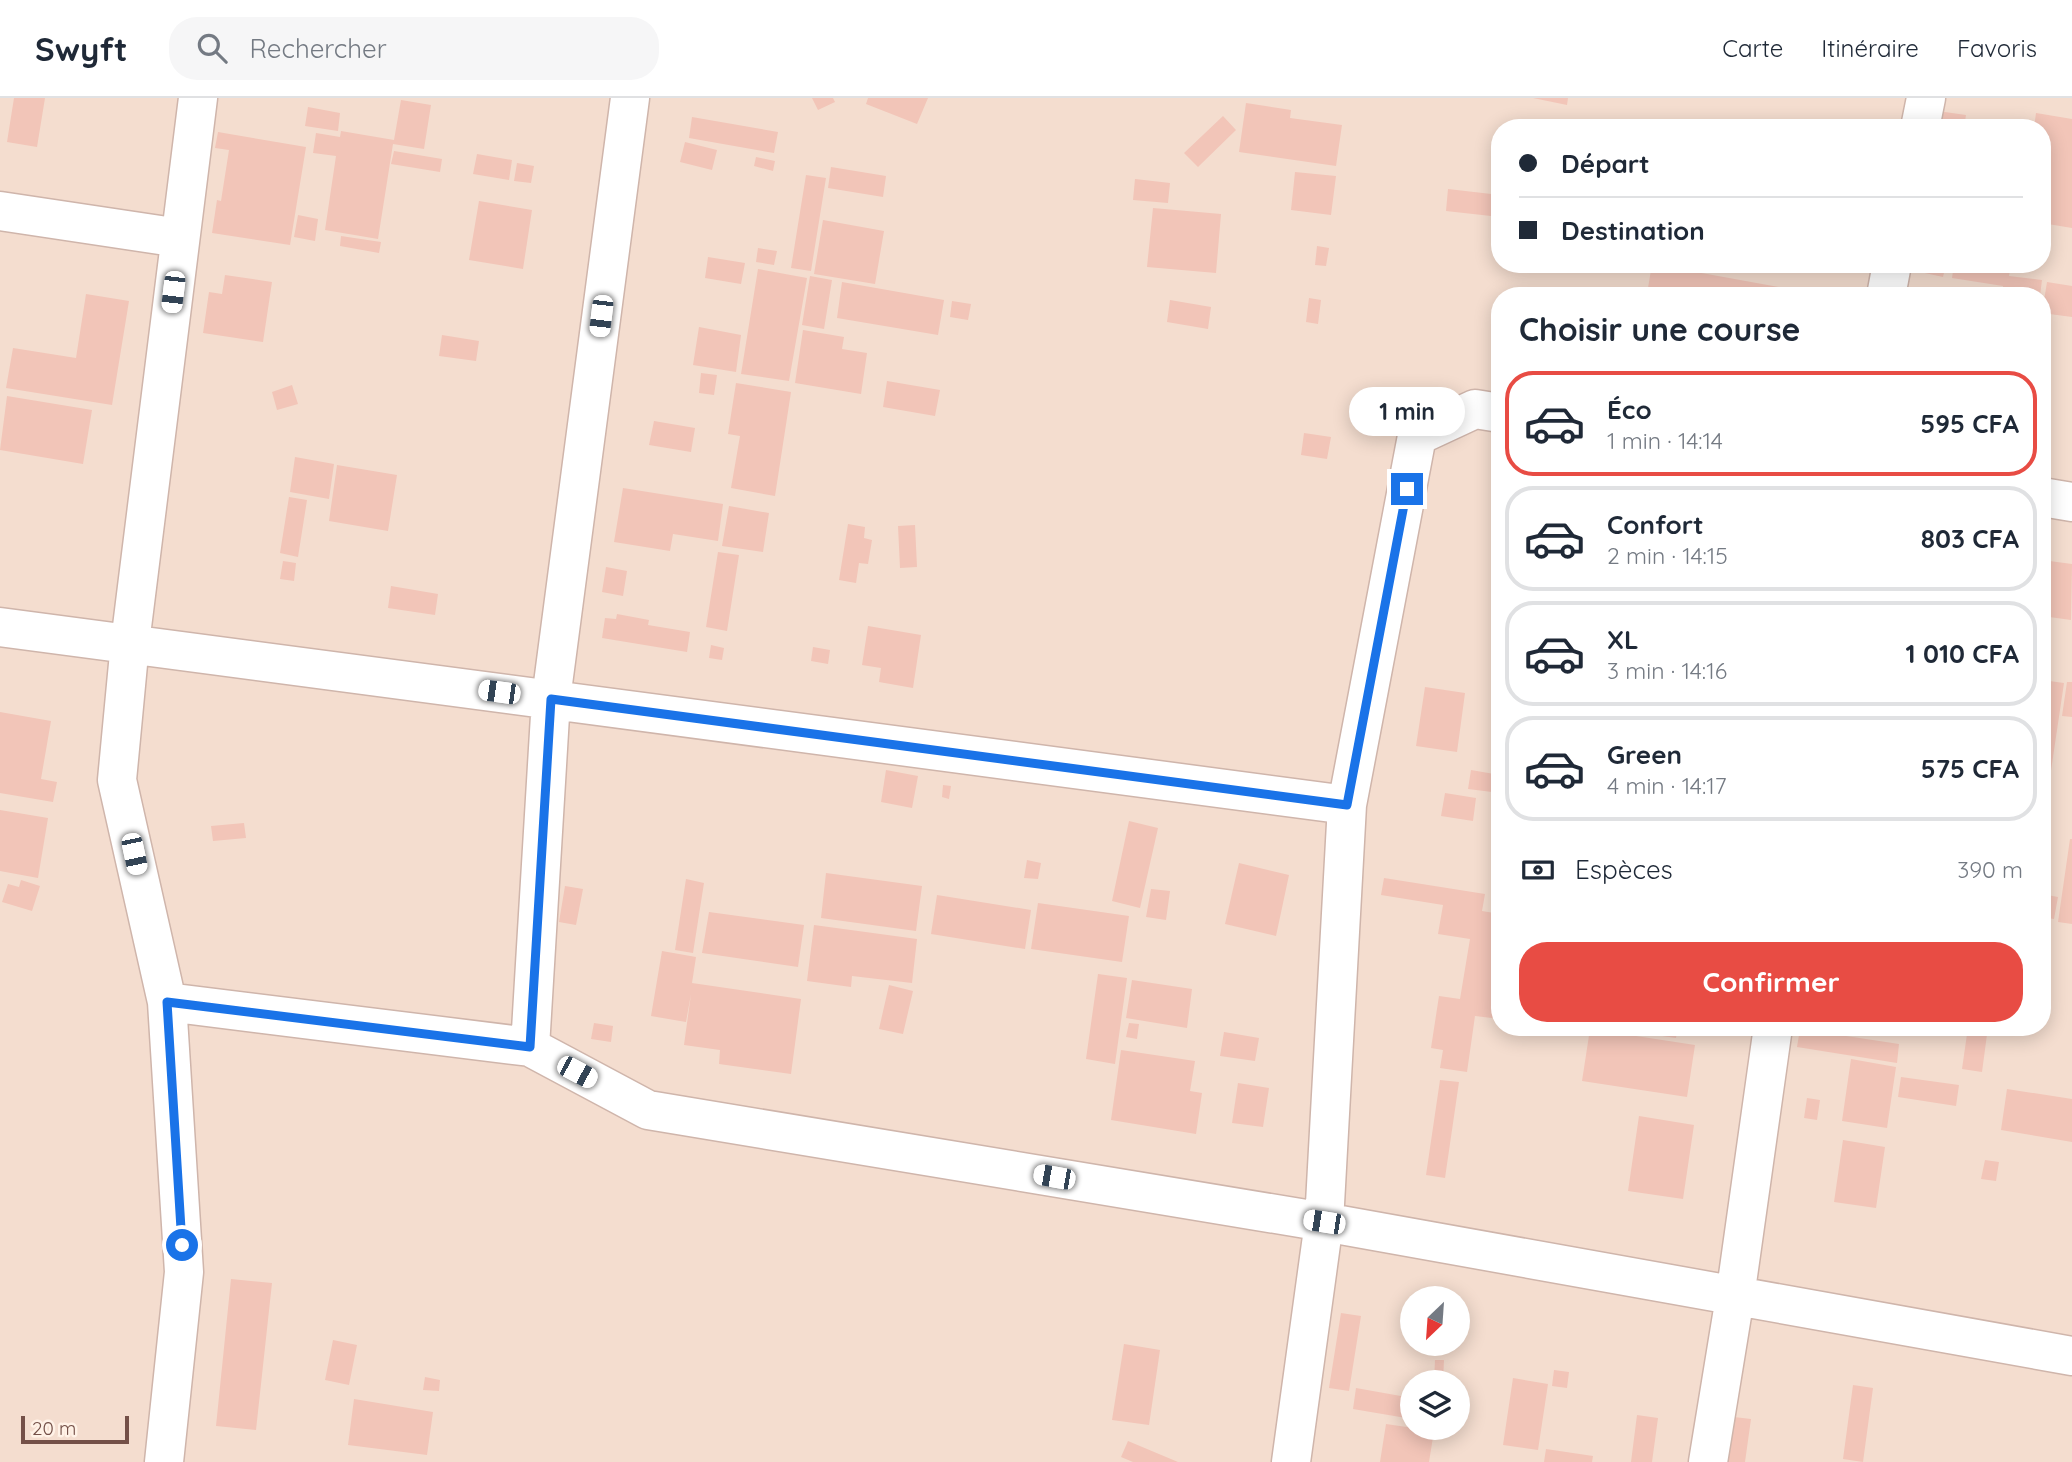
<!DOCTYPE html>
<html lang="fr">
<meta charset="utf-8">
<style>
body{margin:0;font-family:Quicksand,sans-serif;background:#f6f6f7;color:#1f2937;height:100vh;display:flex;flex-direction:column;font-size:26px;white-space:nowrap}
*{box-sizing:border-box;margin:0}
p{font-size:23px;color:#747a83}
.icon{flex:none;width:38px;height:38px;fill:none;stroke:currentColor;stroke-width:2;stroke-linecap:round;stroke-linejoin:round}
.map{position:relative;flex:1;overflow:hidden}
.side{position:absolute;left:1491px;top:189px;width:560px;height:749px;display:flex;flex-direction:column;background:#fff;border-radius:28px;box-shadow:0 4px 18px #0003}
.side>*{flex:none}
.banner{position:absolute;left:1491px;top:21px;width:560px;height:154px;border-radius:28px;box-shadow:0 4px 18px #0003;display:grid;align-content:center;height:154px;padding:0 28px;background:#fff}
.needle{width:46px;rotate:205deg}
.buttons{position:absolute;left:1400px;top:1188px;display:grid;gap:14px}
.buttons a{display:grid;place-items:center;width:70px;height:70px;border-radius:50%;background:#fff;box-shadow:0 4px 18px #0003;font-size:35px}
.scale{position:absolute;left:21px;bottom:18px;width:108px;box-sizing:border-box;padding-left:7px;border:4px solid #745048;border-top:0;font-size:19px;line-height:24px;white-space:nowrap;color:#745048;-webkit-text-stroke:5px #fff2e7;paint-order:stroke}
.end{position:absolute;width:32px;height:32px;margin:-16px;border:9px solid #1a73e8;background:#fff;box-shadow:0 0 0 4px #fff}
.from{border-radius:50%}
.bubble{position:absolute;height:49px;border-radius:24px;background:#fff;box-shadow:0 4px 18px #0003;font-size:23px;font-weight:700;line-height:49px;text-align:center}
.car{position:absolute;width:21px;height:42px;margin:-21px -10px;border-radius:9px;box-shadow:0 0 5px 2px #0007;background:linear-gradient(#fff 24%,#345 0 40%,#fff 0 76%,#345 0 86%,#fff 0)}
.banner b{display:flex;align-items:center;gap:24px;height:66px;font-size:26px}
.banner b+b{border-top:2px solid #e0e1e3}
.banner i{width:18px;height:18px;background:#1f2937}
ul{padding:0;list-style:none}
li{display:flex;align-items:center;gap:21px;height:105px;margin:0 14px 10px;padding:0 14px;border:4px solid #e0e1e3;border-radius:28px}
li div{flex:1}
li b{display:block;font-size:26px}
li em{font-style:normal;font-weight:700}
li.selected{border-color:#e84c44}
li>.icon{width:63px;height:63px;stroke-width:1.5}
h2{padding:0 28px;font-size:32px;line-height:84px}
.pay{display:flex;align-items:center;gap:18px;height:77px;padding:0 28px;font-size:26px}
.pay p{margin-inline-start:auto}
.cta{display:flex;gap:14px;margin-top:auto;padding:14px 28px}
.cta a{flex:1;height:80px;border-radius:28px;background:#e84c44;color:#fff;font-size:28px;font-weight:700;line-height:80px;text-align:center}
header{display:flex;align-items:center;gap:42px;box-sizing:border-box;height:98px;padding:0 35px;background:#fff;border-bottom:2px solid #e0e1e3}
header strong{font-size:33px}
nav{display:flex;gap:38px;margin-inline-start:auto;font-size:24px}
.search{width:490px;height:63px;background:#f6f6f7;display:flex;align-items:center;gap:18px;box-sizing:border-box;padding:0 24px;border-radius:28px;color:#747a83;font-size:26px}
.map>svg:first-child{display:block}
</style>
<header>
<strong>Swyft</strong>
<div class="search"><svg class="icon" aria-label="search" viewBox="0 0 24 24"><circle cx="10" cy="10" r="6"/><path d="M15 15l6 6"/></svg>Rechercher</div>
<nav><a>Carte</a><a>Itinéraire</a><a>Favoris</a></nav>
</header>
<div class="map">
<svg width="2072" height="1364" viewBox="0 0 2072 1364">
<rect width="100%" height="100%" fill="#fcede1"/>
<path fill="#f4ddcf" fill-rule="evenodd" d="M 0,0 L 2072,0 L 2072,1364 L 0,1364 ZM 1500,30 L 2042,30 L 2042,166 L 1500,166 ZM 1500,198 L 2042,198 L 2042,929 L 1500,929 ZM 1412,1200 L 1458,1200 L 1458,1246 L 1412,1246 ZM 1412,1284 L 1458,1284 L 1458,1330 L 1412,1330 Z"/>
<path fill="#f2c5b8" d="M 14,0 L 45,0 L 37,49 L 7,44 Z
M 812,0 L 833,0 L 835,4 L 818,12 Z
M 868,0 L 928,0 L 917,26 L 866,6 Z
M 1533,0 L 1568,0 L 1567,7 Z
M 401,2 L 431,7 L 424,51 L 393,46 L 378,141 L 325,132 L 336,58 L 313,55 L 316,35 L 340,39 L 341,33 L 394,42 Z
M 1246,5 L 1291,12 L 1290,20 L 1342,27 L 1336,68 L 1239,54 Z
M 308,9 L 340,15 L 338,33 L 305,28 Z
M 1924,11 L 1966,17 L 1964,30 L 1921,30 Z
M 2036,15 L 2072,21 L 2072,130 L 2042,125 L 2042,30 L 2034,30 Z
M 1223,18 L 1236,32 L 1198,69 L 1184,55 Z
M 692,19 L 778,34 L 774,55 L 689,40 Z
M 1975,22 L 2019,28 L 2018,30 L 1974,30 Z
M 218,34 L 306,49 L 290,147 L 212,135 L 217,102 L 221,103 L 229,52 L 215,50 Z
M 685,44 L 717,52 L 712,72 L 680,64 Z
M 394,53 L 442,61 L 440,74 L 391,66 Z
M 477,56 L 512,62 L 509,82 L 473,76 Z
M 756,59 L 775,63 L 773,73 L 754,68 Z
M 517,65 L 534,68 L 531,85 L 514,83 Z
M 831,69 L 886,78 L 883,99 L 828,90 Z
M 1295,74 L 1336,78 L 1331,117 L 1291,112 Z
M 806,77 L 826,80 L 811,173 L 791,170 Z
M 1135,81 L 1170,85 L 1168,105 L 1133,102 Z
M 1448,91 L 1500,97 L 1500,119 L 1446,113 Z
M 479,103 L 532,112 L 523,171 L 469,162 Z
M 1153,110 L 1221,116 L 1216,175 L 1147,169 Z
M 298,117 L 318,121 L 315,143 L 294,139 Z
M 823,122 L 884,133 L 875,186 L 814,176 Z
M 341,138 L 381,144 L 379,155 L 340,148 Z
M 1317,148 L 1329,150 L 1326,168 L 1315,167 Z
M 758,150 L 777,153 L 774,167 L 756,164 Z
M 708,159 L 745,165 L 741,186 L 705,180 Z
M 1652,166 L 1817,196 L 1817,198 L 1690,198 L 1648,190 Z
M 1903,166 L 1946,166 L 1943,179 L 1902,170 Z
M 1954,166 L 2011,166 L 2009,178 L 2042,182 L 2040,198 L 2002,198 L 2003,188 L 1952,180 Z
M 758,171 L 807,180 L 789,283 L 741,276 Z
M 225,177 L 272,184 L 263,244 L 203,235 L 209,194 L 222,196 Z
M 810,178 L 832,182 L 824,231 L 802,227 Z
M 842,184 L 944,202 L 938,237 L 837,220 Z
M 2047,184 L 2072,188 L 2072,219 L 2042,215 Z
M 86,196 L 129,203 L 112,307 L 6,290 L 13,250 L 76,260 Z
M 1309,200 L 1321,202 L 1318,226 L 1306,224 Z
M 1170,202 L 1211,209 L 1208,231 L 1167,224 Z
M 952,203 L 971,206 L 968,222 L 950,219 Z
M 699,229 L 741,237 L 736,274 L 693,267 Z
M 803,232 L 844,239 L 842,251 L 867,255 L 861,296 L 795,285 Z
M 442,237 L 479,243 L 476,263 L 439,258 Z
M 701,275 L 717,277 L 714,297 L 699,295 Z
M 887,283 L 940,292 L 935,318 L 883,309 Z
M 736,285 L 791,294 L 775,398 L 731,390 L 740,338 L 728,336 Z
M 292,287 L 298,306 L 277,312 L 272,294 Z
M 7,298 L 92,312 L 83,366 L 0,352 Z
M 654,323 L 695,330 L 691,354 L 649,347 Z
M 1304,335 L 1331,339 L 1327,361 L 1301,357 Z
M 295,359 L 334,366 L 329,401 L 290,394 Z
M 337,367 L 397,377 L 388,433 L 329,423 Z
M 623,390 L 723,406 L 718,443 L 673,436 L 670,453 L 614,444 Z
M 289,399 L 307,402 L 298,459 L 280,455 Z
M 729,408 L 769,415 L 763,454 L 722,448 Z
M 848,426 L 865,429 L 864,440 L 872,442 L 868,466 L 859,465 L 856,485 L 839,482 Z
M 915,427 L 917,469 L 900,470 L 898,428 Z
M 1494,453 L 1500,454 L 1500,474 L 1491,472 Z
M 718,454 L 739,457 L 727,533 L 706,529 Z
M 2042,462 L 2072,466 L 2071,522 L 2042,518 Z
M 283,463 L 296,465 L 294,483 L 280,481 Z
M 606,469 L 627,473 L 623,498 L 602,494 Z
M 391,488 L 438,496 L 435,517 L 388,510 Z
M 617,516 L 649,522 L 648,527 L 690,534 L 687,554 L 602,540 L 605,520 L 616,521 Z
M 868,528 L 921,537 L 913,590 L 879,584 L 881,570 L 862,567 Z
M 711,547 L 724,550 L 722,562 L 709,560 Z
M 813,549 L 830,552 L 828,566 L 811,563 Z
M 2042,582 L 2064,585 L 2049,686 L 2042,685 Z
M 2067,584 L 2072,584 L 2072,619 L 2062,618 Z
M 1425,589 L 1465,595 L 1457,654 L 1416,648 Z
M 0,614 L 51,623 L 41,681 L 57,684 L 53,704 L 0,695 Z
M 886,672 L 918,678 L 912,710 L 881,704 Z
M 1471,672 L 1500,677 L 1500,695 L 1468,691 Z
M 943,687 L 951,688 L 949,701 L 942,699 Z
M 1445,695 L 1476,700 L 1473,723 L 1441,718 Z
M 0,712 L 48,720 L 38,780 L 0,773 Z
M 1129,723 L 1158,730 L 1140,810 L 1112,803 Z
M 244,725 L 246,740 L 213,743 L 211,728 Z
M 2070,741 L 2072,741 L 2072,826 L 2058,824 Z
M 1027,762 L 1041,765 L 1038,781 L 1024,780 Z
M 1496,764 L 1500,765 L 1500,798 L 1491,797 Z
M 1239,765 L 1289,777 L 1276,838 L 1225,826 Z
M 826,775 L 922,788 L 916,833 L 821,820 Z
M 1384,780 L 1485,796 L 1482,813 L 1500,816 L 1500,845 L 1498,845 L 1495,858 L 1500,859 L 1500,921 L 1475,918 L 1467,974 L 1440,970 L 1443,952 L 1431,950 L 1439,898 L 1460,901 L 1470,841 L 1438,836 L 1443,807 L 1381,797 Z
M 686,781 L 704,785 L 693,855 L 675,852 Z
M 21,782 L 40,788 L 32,813 L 2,804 L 8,786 L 19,789 Z
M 565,788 L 583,791 L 576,827 L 559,824 Z
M 1151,791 L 1170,793 L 1166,822 L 1146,819 Z
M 2042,796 L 2058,799 L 2054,821 L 2042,819 Z
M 937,797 L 1031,812 L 1025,851 L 931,836 Z
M 1038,805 L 1129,818 L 1122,864 L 1031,851 Z
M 709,814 L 804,827 L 798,869 L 702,855 Z
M 814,827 L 917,841 L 912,885 L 852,878 L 851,889 L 807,883 Z
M 662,853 L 696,859 L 692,885 L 801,901 L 791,976 L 719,966 L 720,952 L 684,947 L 691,896 L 686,924 L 651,918 Z
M 1098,876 L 1127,880 L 1115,966 L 1086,961 Z
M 1132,882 L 1192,891 L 1187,930 L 1126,920 Z
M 2042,885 L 2051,887 L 2048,908 L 2042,907 Z
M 889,887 L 913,893 L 903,936 L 879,931 Z
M 594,925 L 613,928 L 611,944 L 591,941 Z
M 1129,925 L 1139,926 L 1137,941 L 1126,939 Z
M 1621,929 L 1678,929 L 1676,940 L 1620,932 Z
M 1968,929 L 1988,929 L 1982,974 L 1962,971 Z
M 1590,931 L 1695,947 L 1687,999 L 1582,983 Z
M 1800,931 L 1899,946 L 1897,965 L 1797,949 Z
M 1224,934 L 1259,940 L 1255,963 L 1220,958 Z
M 1121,952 L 1195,963 L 1190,993 L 1202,995 L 1196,1036 L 1111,1022 Z
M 1851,961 L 1896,969 L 1887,1030 L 1842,1023 Z
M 1901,979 L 1959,987 L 1956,1008 L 1898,999 Z
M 1440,982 L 1459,984 L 1445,1080 L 1426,1077 Z
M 1238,985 L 1269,990 L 1263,1029 L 1232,1025 Z
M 2007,991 L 2072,1001 L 2072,1044 L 2001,1032 Z
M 1807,1000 L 1820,1002 L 1817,1022 L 1804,1020 Z
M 1639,1018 L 1694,1027 L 1683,1101 L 1628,1093 Z
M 1843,1042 L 1885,1049 L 1876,1110 L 1834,1104 Z
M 1985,1062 L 1999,1064 L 1996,1083 L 1981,1081 Z
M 231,1181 L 272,1185 L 256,1332 L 216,1328 Z
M 1341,1215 L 1361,1218 L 1349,1293 L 1329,1290 Z
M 333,1242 L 357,1247 L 349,1287 L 325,1282 Z
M 1124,1246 L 1160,1252 L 1149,1327 L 1112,1322 Z
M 1435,1262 L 1444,1262 L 1443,1284 L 1434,1284 Z
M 1554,1272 L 1569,1274 L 1567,1290 L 1552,1288 Z
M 425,1279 L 440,1282 L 439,1293 L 423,1292 Z
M 1513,1280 L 1548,1286 L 1538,1352 L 1503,1347 Z
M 1853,1287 L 1873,1290 L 1863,1364 L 1843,1361 Z
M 1356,1290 L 1412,1300 L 1412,1321 L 1353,1311 Z
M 354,1301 L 433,1314 L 427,1357 L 348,1347 Z
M 1637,1317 L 1658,1320 L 1652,1364 L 1631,1364 Z
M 1734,1319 L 1751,1321 L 1745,1364 L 1727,1364 Z
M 1386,1326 L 1434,1333 L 1429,1364 L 1380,1364 Z
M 1128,1343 L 1178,1364 L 1133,1364 L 1121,1359 Z
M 1546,1351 L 1593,1358 L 1592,1364 L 1544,1364 Z"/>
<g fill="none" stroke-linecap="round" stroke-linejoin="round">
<g stroke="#cfb5ab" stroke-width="41">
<path id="minor" d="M 1920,30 L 1926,0
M 0,113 L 180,140
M 1886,198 L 1892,166
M 2042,399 L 2072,404
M 0,529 L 1347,707
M 167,904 L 530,949 L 648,1012 L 1324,1124 L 2072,1258
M 530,949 L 551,601 L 630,0
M 164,1364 L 184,1174 L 167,904 L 117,682 L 130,545 L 198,0
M 1291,1364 L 1324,1124 L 1347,707 L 1417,338 L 1475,311 L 1500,315
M 1708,1364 L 1735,1199 L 1773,929"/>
</g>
<use href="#minor" stroke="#fff" stroke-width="38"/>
</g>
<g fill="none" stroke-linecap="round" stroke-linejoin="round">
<path stroke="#1a73e8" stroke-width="9" d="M 182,1147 L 167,904 L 530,949 L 551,601 L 1347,707 L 1407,391"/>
</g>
</svg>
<div class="buttons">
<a><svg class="needle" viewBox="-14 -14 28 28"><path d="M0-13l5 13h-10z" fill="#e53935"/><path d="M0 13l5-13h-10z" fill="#747a83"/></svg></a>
<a><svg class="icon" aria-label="layers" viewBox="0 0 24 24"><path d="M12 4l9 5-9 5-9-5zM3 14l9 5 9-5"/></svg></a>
</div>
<div class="scale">20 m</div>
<i class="end from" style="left:182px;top:1147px"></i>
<i class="end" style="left:1407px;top:391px"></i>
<div class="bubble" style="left:1349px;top:289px;width:116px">1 min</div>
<i class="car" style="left:173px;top:194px;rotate:187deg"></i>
<i class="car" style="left:601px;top:218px;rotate:187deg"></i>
<i class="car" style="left:499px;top:594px;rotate:278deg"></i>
<i class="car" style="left:134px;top:756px;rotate:168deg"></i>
<i class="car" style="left:577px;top:974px;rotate:118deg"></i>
<i class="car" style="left:1054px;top:1079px;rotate:280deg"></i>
<i class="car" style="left:1324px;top:1124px;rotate:279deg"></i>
<div class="banner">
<b><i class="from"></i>Départ</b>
<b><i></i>Destination</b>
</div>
<section class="side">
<h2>Choisir une course</h2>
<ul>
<li class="selected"><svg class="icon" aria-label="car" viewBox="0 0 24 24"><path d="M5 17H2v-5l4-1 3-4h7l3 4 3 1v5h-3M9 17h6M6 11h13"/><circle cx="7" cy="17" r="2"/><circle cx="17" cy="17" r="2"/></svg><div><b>Éco</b><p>1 min · 14:14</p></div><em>595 CFA</em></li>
<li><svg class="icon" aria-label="car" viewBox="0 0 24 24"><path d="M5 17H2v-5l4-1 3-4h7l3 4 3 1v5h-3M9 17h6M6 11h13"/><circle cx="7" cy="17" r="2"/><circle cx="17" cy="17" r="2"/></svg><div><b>Confort</b><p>2 min · 14:15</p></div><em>803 CFA</em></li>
<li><svg class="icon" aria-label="car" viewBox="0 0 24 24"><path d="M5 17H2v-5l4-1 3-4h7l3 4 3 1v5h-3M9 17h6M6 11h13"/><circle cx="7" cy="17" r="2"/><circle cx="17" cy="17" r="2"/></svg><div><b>XL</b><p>3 min · 14:16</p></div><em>1 010 CFA</em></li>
<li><svg class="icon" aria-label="car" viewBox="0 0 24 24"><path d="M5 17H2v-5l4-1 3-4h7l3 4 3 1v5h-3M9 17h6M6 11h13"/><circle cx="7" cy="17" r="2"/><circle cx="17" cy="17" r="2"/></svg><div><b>Green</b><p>4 min · 14:17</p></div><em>575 CFA</em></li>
</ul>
<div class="pay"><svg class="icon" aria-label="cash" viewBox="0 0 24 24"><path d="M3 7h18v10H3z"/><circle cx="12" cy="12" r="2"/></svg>Espèces<p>390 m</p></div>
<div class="cta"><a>Confirmer</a></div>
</section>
</div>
